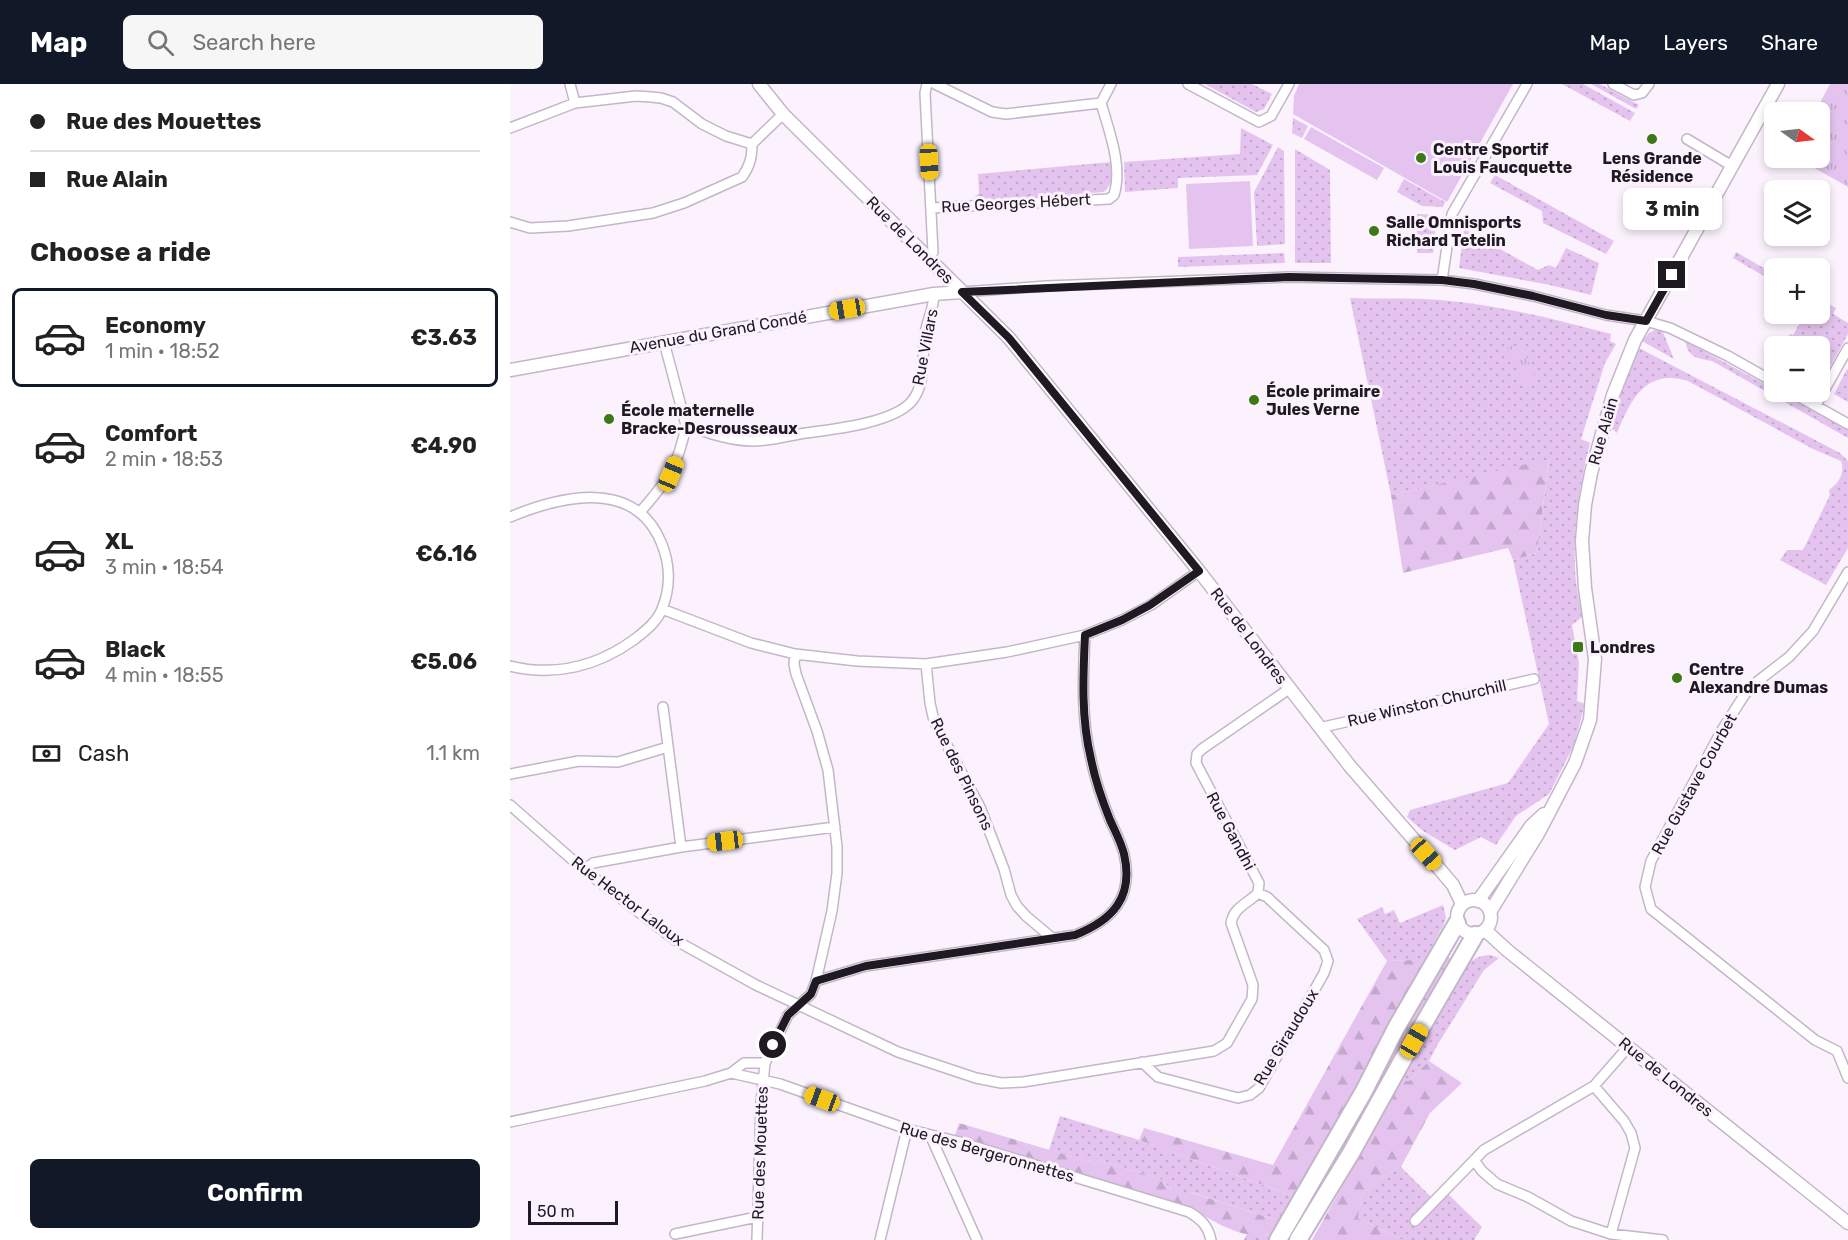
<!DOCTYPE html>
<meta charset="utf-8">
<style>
body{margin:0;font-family:Rubik,sans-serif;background:#f6f6f6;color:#222;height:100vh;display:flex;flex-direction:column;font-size:22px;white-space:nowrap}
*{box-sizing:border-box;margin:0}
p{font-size:20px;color:#767676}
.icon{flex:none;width:33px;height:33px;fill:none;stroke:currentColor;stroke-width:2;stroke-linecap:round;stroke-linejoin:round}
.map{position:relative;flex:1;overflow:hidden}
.sheet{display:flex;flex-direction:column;background:#fff;width:510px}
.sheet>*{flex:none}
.hud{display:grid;align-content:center;height:132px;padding:0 30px;background:#fff}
.needle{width:39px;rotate:104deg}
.fabs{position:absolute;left:1254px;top:18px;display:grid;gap:12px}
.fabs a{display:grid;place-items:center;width:66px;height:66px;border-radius:9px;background:#fff;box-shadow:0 3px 9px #0003;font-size:30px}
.scale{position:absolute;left:18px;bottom:15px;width:90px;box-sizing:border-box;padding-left:6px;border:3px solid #1f1a21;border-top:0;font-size:16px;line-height:21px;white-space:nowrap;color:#1f1a21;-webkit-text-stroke:4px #fbf2fe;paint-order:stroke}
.end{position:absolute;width:27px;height:27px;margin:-14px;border:8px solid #1f1a21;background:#fff;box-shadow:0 0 0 3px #fff}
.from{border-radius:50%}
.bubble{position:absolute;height:42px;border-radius:9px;background:#fff;box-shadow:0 3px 9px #0003;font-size:20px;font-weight:700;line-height:42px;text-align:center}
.car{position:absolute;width:18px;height:36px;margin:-18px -9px;border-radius:8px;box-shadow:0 0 4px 2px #0007;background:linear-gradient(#f5c518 24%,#345 0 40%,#f5c518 0 76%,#345 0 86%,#f5c518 0)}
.hud b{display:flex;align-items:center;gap:21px;height:57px;font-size:22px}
.hud b+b{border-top:2px solid #e0e0e0}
.hud i{width:15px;height:15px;background:#222}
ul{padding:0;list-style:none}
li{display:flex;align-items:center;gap:18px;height:99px;margin:0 12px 9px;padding:0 18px;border:3px solid transparent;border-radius:9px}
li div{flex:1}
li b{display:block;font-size:22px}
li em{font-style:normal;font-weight:700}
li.on{border-color:#111827}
li>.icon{width:54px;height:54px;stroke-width:1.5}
h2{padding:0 30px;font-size:27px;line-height:72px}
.pay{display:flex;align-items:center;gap:15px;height:66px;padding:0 30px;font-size:22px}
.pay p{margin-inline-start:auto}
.primary-button{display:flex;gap:12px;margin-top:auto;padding:12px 30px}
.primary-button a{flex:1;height:69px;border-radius:9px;background:#111827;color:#fff;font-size:24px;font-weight:700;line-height:69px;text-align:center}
header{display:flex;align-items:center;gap:36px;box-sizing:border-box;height:84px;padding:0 30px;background:#111827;color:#fff}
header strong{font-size:28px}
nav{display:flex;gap:33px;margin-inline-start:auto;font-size:21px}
.search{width:420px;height:54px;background:#f6f6f6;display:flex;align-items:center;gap:15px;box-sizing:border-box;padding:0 21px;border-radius:9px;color:#767676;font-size:22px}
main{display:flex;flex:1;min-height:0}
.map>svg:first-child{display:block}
</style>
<header>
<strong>Map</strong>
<div class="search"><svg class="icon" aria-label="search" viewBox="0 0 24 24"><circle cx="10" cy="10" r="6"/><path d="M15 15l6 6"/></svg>Search here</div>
<nav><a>Map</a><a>Layers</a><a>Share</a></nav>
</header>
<main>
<section class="sheet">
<div class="hud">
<b><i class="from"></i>Rue des Mouettes</b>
<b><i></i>Rue Alain</b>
</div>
<h2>Choose a ride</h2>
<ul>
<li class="on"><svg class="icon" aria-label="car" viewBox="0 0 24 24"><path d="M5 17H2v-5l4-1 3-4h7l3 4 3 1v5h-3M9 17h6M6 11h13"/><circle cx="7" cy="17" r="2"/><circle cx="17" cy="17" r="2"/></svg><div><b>Economy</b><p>1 min · 18:52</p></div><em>€3.63</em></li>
<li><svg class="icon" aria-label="car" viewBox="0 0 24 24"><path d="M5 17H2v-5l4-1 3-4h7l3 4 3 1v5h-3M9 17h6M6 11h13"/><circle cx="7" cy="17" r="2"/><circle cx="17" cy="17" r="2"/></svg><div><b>Comfort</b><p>2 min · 18:53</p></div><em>€4.90</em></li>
<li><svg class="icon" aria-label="car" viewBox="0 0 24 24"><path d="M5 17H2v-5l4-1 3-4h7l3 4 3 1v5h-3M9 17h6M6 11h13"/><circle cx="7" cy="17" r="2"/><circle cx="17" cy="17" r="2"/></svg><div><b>XL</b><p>3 min · 18:54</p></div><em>€6.16</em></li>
<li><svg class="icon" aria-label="car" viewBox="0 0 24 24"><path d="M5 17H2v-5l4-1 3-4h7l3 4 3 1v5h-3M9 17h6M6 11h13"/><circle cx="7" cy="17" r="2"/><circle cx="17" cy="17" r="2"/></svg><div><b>Black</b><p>4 min · 18:55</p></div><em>€5.06</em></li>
</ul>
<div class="pay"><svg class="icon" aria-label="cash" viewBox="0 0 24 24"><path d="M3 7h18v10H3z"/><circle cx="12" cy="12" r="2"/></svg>Cash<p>1.1 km</p></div>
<div class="primary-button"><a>Confirm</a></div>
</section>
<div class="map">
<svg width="1338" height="1156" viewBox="0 0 1338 1156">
<defs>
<pattern id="grass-dots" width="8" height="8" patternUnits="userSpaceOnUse" patternTransform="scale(1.5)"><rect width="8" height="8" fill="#e4c4ef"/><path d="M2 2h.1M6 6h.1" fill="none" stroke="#c3a8cd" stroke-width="1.8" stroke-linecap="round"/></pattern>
<pattern id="forest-firs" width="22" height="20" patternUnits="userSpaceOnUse" patternTransform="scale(1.5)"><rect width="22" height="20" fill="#e4c4ef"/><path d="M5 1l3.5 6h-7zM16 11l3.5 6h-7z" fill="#c3a8cd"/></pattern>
<pattern id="park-tufts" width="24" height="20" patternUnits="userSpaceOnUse" patternTransform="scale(1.5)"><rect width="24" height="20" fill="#e4c4ef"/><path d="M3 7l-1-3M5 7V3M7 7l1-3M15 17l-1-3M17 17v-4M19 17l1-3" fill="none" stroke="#c3a8cd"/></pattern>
</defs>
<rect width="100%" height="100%" fill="#fbf2fe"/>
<path fill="url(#grass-dots)" d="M 695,0 L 742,0 L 762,10 L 754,25 L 746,28 Z
M 1052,0 L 1073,0 L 1125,29 L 1120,37 Z
M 1081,0 L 1090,0 L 1129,21 L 1126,25 Z
M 783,34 L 798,42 L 792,54 L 782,49 Z
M 731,44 L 763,61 L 747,91 L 668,94 L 668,104 L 615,108 L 614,78 L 730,70 Z
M 768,63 L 774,67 L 775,160 L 747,162 L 744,108 Z
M 785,65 L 820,86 L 821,179 L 785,179 Z
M 601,78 L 602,98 L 594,108 L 468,117 L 465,113 L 469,109 L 468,90 Z
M 985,91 L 1104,157 L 1096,170 L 1033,139 L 1032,127 L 980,99 Z
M 894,95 L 935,118 L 933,123 L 912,122 L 887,108 Z
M 907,130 L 927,131 L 923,169 L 907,169 Z
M 954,145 L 1028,186 L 1039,181 L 1046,184 L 1056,164 L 1089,179 L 1081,211 L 1040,201 L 949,184 Z
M 1226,168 L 1264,190 L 1264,198 L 1223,174 Z
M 774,169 L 775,179 L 668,183 L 668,173 Z
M 840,214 C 865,215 889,214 914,215 C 977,218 1041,234 1101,250 L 1100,257 L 1106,260 L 1095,279 L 1071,355 L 1080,359 C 1070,399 1063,441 1065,483 C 1065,500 1070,517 1072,533 L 1062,541 L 1069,579 L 1067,617 L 1075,620 L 1064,661 L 1039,710 L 1006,732 L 986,761 L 971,753 L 945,766 L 913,747 L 897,733 L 900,726 L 998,699 L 1039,640 L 1003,476 L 1027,469 L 1039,376 L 881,411 Z
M 1310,215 L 1326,224 L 1323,230 L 1338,239 L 1338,250 L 1310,301 L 1310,262 L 1273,262 L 1280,250 L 1283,251 L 1295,230 L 1310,230 Z
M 1145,246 L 1152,246 L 1164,275 L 1132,257 L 1139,249 Z
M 1175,257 L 1264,305 L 1264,308 L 1269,308 L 1338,344 L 1338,354 L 1202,277 C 1186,274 1179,274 1175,257 Z
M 1129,264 L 1330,369 L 1338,377 L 1338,464 L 1316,501 L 1270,476 L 1277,466 L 1293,466 L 1320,411 L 1319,406 C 1330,398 1335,389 1331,377 L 1303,365 L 1178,297 C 1136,284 1121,315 1107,349 L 1101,344 L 1100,338 Z
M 1337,285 L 1338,286 L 1338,318 L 1324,310 Z
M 933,821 L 936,833 L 934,840 L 909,886 L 902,876 L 877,877 L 847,835 L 872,823 L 875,830 L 884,826 L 890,839 Z
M 935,871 L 945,877 L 803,1120 L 797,1117 Z
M 980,871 L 989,874 L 974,886 L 928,960 L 919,977 L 899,997 L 888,997 L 950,889 C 960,877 965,872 980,871 Z
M 550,1032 L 629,1056 L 783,1112 L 769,1137 L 681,1108 L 665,1108 L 650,1095 L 587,1075 L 577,1077 L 539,1066 Z
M 891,1083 L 927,1119 L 937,1109 L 972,1143 L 964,1156 L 892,1156 L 848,1134 L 852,1111 L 874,1091 Z
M 744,1149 L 761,1151 L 759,1156 L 734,1156 L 737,1150 Z"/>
<path fill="url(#forest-firs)" d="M 1039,375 L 1027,469 L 1003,476 L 998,464 L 893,489 L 881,411 Z
M 902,876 L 909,886 L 879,938 L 847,1004 L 783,1112 L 629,1056 L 634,1044 L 763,1081 L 877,877 Z
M 919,977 L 952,999 L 920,1029 L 891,1083 L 874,1091 L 852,1111 L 848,1134 L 892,1156 L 802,1156 L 846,1078 L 888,997 L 899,997 Z
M 449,1039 L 577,1077 L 587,1075 L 650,1095 L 665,1108 L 680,1108 L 769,1137 L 761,1151 C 753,1150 745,1150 737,1150 C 724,1149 696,1134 686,1126 L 445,1051 Z"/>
<path fill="url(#park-tufts)" d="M 1320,0 L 1338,0 L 1338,103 L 1287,74 L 1310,74 L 1310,28 L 1305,28 Z
M 1000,262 L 1012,263 L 1014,265 L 1024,292 L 1016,301 L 1012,299 C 1010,287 1001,277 997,264 Z"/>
<path fill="#e4c4ef" d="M 789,0 L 1003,0 L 937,118 L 783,30 L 784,12 Z
M 801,43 L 874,84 L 867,96 L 794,55 Z
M 740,97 L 743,162 L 679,165 L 676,100 Z"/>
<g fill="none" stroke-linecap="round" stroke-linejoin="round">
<g stroke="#c4b6c9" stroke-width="12">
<path id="minor" d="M 60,0 L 65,19
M 417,0 L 415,9 L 423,168 L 419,175
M 425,0 L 482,28 L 496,30 L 591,19 L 601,0
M 678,0 L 749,38 L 761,32 L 779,0
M 1103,0 L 1124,11 L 1132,9 L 1139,0
M 0,44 L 65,19 L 126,12 L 141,13 L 151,14 L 163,18 L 192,40 L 216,52 L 242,60
M 1177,55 L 1222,82
M 242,60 L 273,30
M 421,124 L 599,115 L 604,111 C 613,82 599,47 591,19
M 0,138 L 20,144 L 58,142 L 143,129 L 174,119 L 232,93 C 240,82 242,73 242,60
M 932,196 L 942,130 L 1017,0
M 452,208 L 536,202 L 779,193 L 932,196 L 964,200 L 1023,212 L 1096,231 L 1136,237 L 1160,244 L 1218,272 L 1264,298
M 154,258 L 176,341 C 198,349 220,357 243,357 C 258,357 274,353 289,350 C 317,346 383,340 402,317 C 417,298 411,272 415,250 C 417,236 424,224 424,210
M 1281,308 L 1338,340
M 1306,321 L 1338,264
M 130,428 C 157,398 169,380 176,341
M 0,433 C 51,412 124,394 151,458 C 160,479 161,503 152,525 C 147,538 135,547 125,555 C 88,582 45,593 0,582
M 152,525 L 241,559 L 285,570 L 347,577 L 416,580 L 497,568 L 575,551 L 612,536 L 641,521 L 689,487
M 416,580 L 420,619 L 424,637 L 470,723 L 494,785 L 501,811 L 507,822 L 516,832 L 541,853
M 153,623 L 171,763
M 809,644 L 1024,595
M 0,690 L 69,677 L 108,678 L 158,663
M 0,721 L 74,786 L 165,856 L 246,901 L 388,968 L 466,994 L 491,999 L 513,998 L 704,967 L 717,959 L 742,915 L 743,901 L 721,839 C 724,823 737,820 748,809 L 749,799 L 686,679 L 687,670 L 692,665 L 779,605
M 74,786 L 83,779 L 171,763 L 325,743
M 306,897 L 356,882 L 565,851 C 603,836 624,813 614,770 C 611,758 605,747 600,736 C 592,716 585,696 581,675 C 571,634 573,593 575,551
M 1327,967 L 1305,956 L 1141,825 L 1135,803 L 1141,777 L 1212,646 L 1235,610 L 1248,597 L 1279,573 L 1303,547 L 1338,488
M 1327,967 L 1338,994
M 632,978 L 648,993 L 728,1014 L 740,1011 L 749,1004 L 814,889 L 818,877 L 814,866 L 757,813 L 748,809
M 221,989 L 270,1000 L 397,1045 L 450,1058 L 679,1128 C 691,1135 698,1142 701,1156
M 1084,1002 L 1114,1037 L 1121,1049 L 1125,1064 L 1101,1150
M 0,1038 L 195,997 L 221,989 L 234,979 L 255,979
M 421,1053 L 467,1156
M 964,1076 L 972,1087 L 987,1100 L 1018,1113 L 1061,1137 L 1101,1150 L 1153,1156
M 905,1137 L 974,1066 L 1084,1002 L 1119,962
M 165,1150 L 247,1133
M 247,1156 L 251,1019 L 255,979 L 278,931 L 301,910 L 306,897 L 322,827 L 327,789 L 327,763 L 318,686 L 307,647 L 286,590 L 284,580 L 285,570
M 370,1156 L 397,1045"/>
</g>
<g stroke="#c4b6c9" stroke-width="15">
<path id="tertiary" d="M 249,0 L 273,30 L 499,254 L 689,487 L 839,681 L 932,788 L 943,801 L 952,820
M 0,286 L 424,210 L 452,208
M947 833a17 17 0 1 1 34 0a17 17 0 1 1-34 0Z
M 968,817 L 1021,742 L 1034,730
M 980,828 L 1029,748 L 1065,679 L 1080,636 L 1085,575 L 1075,504 L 1072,457 L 1075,421 L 1081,389 L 1103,311 L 1125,256 L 1268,0
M 975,846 L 998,867 L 1338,1139"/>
</g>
<g stroke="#c4b6c9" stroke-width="20">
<path id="motorway" d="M 768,1156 L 854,1007 L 886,944 L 947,839
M 788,1156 L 841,1069 L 892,977 L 965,851"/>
</g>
<use href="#minor" stroke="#fff" stroke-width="9"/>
<use href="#tertiary" stroke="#fff" stroke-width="12"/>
<use href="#motorway" stroke="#fff" stroke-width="16"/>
</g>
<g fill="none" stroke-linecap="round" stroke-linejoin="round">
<path stroke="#1f1a21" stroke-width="8" d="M 263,961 L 278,931 L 301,910 L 306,897 L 356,882 L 565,851 C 603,836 624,813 614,770 C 611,758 605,747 600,736 C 592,716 585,696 581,675 C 571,634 573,593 575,551 L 612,536 L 640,521 L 689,487 L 499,254 L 452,208 L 779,193 L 932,196 L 964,200 L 1023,212 L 1096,231 L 1136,237 L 1162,191"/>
</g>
<g fill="#3a7915" stroke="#fbf2fe" stroke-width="2">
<circle cx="1142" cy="55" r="6"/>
<circle cx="911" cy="74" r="6"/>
<circle cx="864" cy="147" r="6"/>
<circle cx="744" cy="316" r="6"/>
<circle cx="99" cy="335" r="6"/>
<rect x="1062" y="557" width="12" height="12" rx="3"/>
<circle cx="1167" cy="594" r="6"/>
</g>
<g text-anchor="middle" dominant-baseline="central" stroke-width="6" stroke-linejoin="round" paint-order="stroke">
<g font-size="16" font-weight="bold" fill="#1f1a21" stroke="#fbf2fe" text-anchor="start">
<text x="923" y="65">Centre Sportif<tspan x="923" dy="18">Louis Faucquette</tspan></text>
<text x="1142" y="74" text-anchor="middle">Lens Grande<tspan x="1142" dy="18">Résidence</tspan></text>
<text x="876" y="138">Salle Omnisports<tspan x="876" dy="18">Richard Tetelin</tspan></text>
<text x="756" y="307">École primaire<tspan x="756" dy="18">Jules Verne</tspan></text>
<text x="111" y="326">École maternelle<tspan x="111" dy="18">Bracke-Desrousseaux</tspan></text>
<text x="1080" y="563">Londres</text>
<text x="1179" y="585">Centre<tspan x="1179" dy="18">Alexandre Dumas</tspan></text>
</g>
<g font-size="16" fill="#1f1a21" stroke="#fbf2fe">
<text transform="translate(506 119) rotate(-3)">Rue Georges Hébert</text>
<text transform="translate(400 156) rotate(45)">Rue de Londres</text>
<text transform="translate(208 248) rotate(-10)">Avenue du Grand Condé</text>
<text transform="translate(415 263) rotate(-79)">Rue Villars</text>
<text transform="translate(1093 347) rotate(-74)">Rue Alain</text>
<text transform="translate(739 552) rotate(53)">Rue de Londres</text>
<text transform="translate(917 619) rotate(-13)">Rue Winston Churchill</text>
<text transform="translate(452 690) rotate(64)">Rue des Pinsons</text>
<text transform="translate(1184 700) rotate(-61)">Rue Gustave Courbet</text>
<text transform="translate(721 747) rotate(62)">Rue Gandhi</text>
<text transform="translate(118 817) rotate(37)">Rue Hector Laloux</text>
<text transform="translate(776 953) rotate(-59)">Rue Giraudoux</text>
<text transform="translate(1156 993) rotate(39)">Rue de Londres</text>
<text transform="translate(477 1068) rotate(16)">Rue des Bergeronnettes</text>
<text transform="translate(250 1069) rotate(-88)">Rue des Mouettes</text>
</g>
</g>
</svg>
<div class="fabs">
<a><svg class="needle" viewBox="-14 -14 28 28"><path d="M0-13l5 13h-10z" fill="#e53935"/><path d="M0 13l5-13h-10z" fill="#767676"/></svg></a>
<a><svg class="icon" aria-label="layers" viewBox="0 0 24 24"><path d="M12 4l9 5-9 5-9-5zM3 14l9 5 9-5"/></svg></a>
<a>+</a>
<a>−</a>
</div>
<div class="scale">50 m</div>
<i class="end from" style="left:263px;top:961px"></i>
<i class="end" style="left:1162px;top:191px"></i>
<div class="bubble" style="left:1113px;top:104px;width:99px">3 min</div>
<i class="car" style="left:419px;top:78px;rotate:177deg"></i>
<i class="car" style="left:337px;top:225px;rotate:260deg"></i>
<i class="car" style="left:161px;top:390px;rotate:22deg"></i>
<i class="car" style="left:215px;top:757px;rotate:263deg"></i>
<i class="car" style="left:916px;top:770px;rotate:138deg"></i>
<i class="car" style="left:904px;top:957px;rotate:30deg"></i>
<i class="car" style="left:312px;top:1015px;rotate:290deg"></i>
</div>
</main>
